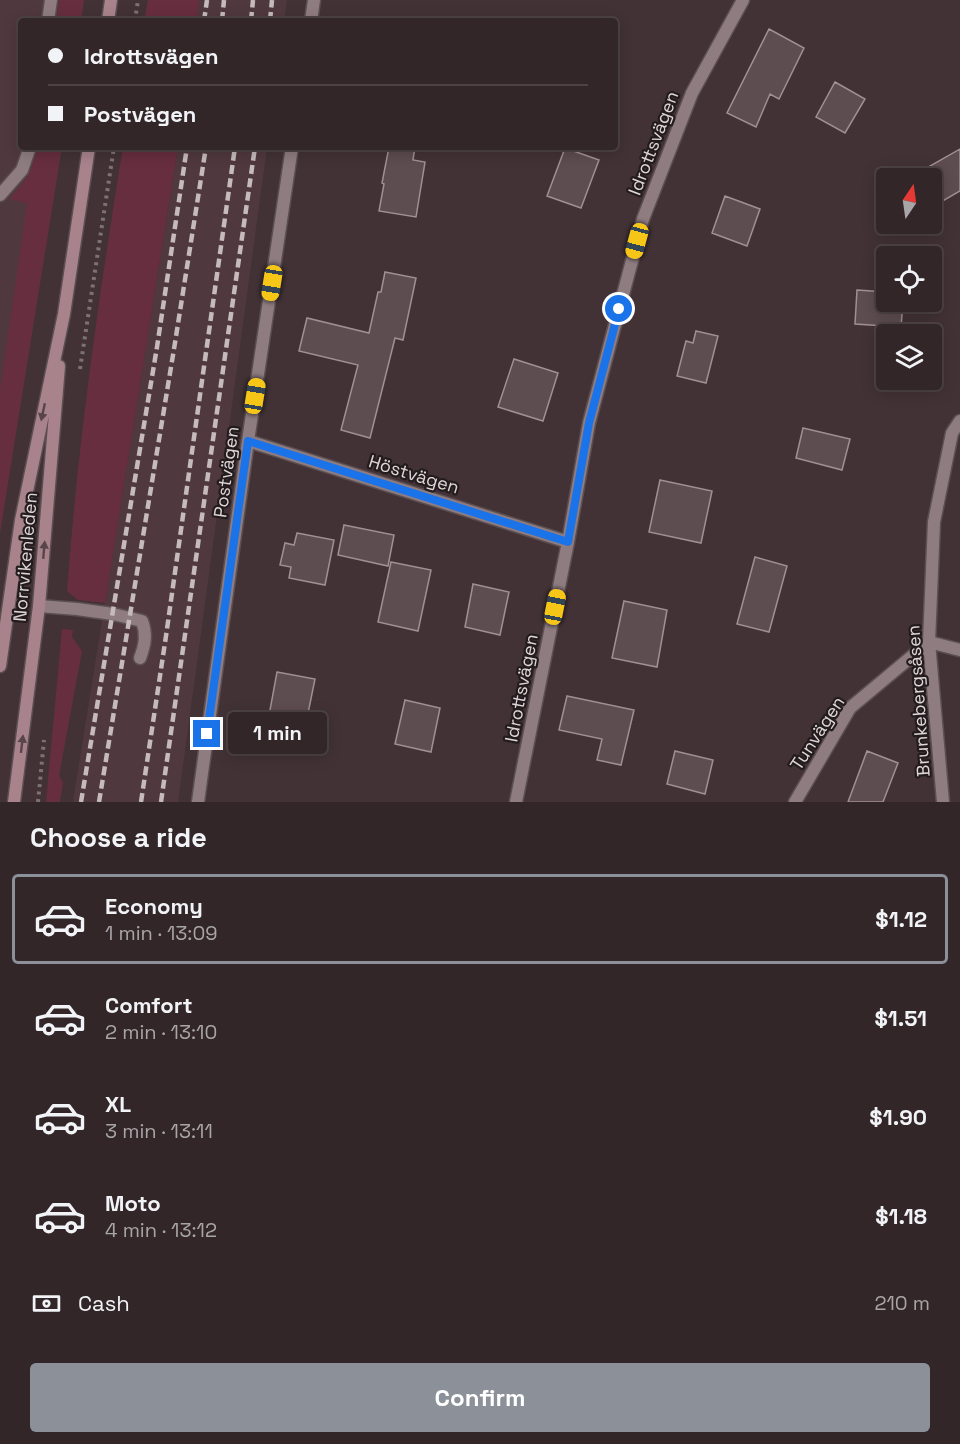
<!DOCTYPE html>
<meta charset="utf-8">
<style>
body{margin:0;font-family:"Space Grotesk",sans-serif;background:#3d3234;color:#f1f3f6;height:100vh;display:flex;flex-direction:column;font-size:22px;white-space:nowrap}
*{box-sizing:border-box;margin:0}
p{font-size:20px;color:#a8a5a8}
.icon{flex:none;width:33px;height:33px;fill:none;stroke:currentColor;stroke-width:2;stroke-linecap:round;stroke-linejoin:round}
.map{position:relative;height:802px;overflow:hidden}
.drawer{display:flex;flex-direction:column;background:#322628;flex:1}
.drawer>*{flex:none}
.hud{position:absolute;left:18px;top:18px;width:600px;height:132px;border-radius:6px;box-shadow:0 3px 15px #0003,0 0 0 2px #4d4345;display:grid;align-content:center;height:132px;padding:0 30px;background:#322628}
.needle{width:39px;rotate:13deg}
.tools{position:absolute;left:876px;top:168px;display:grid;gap:12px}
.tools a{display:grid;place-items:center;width:66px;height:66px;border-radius:6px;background:#322628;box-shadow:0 3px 15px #0003,0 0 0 2px #4d4345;font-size:30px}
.end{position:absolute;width:27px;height:27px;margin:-14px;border:8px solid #1a73e8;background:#fff;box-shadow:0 0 0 3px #fff}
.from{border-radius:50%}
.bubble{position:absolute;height:42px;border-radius:6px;background:#322628;box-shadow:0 3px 15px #0003,0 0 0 2px #4d4345;font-size:20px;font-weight:700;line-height:42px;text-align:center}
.car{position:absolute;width:18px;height:36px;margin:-18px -9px;border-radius:8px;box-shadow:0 0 4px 2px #0007;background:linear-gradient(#f5c518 24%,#345 0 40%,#f5c518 0 76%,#345 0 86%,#f5c518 0)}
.hud b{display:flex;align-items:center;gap:21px;height:57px;font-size:22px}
.hud b+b{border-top:2px solid #4d4345}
.hud i{width:15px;height:15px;background:#f1f3f6}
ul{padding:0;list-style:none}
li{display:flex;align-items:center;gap:18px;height:90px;margin:0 12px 9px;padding:0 18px;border:3px solid transparent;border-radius:6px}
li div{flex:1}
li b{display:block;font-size:22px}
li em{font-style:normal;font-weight:700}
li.current{border-color:#8c9099}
li>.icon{width:54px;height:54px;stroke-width:1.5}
h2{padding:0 30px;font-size:27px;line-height:72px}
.pay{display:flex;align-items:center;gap:15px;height:66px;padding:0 30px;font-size:22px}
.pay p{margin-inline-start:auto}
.primary-button{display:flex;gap:12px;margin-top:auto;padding:12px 30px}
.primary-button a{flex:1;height:69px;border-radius:6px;background:#8c9099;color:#fff;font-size:24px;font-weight:700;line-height:69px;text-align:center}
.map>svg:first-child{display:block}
</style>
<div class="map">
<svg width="960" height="802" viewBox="0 0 960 802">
<rect width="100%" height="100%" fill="#423236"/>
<path fill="#50393e" d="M 0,0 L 58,0 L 56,21 L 21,21 L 21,147 L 40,147 L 0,461 Z
M 199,0 L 287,0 L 284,21 L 197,21 Z
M 178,147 L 267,147 L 178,802 L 73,802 Z"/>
<path fill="#672e3f" d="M 59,0 L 84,0 L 81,21 L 56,21 Z
M 148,0 L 199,0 L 197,21 L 144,21 Z
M 35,147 L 62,147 L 0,533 L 0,390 L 27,203 L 10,199 C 15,190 26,182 30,171 C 33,164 34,155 35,147 Z
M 123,147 L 178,147 L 105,603 L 78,600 L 67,591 C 78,442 99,294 123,147 Z
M 62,629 L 73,630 L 72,637 L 82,651 L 59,776 L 63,782 L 60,802 L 46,802 Z"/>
<path fill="#5d4c50" stroke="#a28f93" stroke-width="1.5" d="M 769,29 L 804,48 L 779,99 L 770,94 L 756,127 L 727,113 Z
M 835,82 L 865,99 L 845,133 L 816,117 Z
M 389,147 L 415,147 L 413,160 L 425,162 L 416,217 L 379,211 L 384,184 L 382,183 Z
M 565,148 L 599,160 L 581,208 L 547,196 Z
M 960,149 L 960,191 L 941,202 L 932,185 L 932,178 L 928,178 L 923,170 Z
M 725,196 L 760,209 L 747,246 L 712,233 Z
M 385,272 L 416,278 L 403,340 L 395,338 L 370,438 L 341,430 L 358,365 L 299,351 L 307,318 L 369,333 L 378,292 L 381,292 Z
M 857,290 L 886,292 L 886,302 L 903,302 L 901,327 L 855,324 Z
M 696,331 L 718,336 L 706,383 L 677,376 L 686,341 L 693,343 Z
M 514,359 L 558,373 L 543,421 L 498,407 Z
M 803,428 L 850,439 L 842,470 L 796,458 Z
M 660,480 L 712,491 L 701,543 L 649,532 Z
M 344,525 L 394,535 L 388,566 L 338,555 Z
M 297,533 L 334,540 L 325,585 L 289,578 L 291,567 L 280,565 L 285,543 L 294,545 Z
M 755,557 L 787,566 L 769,632 L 737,624 Z
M 391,562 L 431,570 L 418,631 L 378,622 Z
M 473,584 L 509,592 L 500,635 L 465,627 Z
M 624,601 L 667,610 L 657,667 L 612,658 Z
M 277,672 L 315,679 L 305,728 L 268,721 Z
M 567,696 L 634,710 L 621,765 L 597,760 L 602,739 L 559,730 Z
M 405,700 L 440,708 L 431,752 L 395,744 Z
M 675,751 L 713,760 L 705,794 L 667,784 Z
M 867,751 L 898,763 L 883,802 L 848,802 Z"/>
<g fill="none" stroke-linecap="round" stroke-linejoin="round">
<g stroke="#5c4f51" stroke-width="15">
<path id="service" d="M 39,606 L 77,609 L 113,614 L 142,621 C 147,634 145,645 140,658"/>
</g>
<g stroke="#5c4f51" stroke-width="15">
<path id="minor" d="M 48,21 L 51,0
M 311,21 L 314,0
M 0,195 L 22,170 L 30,147
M 248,441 L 568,542
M 198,802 L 248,441 L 292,147
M 516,802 L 568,542 L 589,423 L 643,219 L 692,93 L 743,0
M 795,802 L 850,708 L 929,642 L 960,650
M 943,802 L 929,642 L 934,522 L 952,433 L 960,421"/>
</g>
<g stroke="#5c4f51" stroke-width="15">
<path id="secondary" d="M 108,21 L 111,0
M 0,666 L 21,520 L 64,314 L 89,147
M 14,802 L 39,606 L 59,366"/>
</g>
<path stroke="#7e7174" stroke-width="4" stroke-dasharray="3 4.5" stroke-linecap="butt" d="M 135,21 L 138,0
M 80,369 L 114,147
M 38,802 L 44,740"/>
<use href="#service" stroke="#8e7c80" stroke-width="12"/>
<use href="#minor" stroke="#8e7c80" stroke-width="12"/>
<use href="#secondary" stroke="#a8838c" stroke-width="12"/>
<path stroke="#c5babc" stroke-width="4.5" stroke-dasharray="9 4.5" stroke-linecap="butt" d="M 204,21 L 207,0
M 222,21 L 224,0
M 251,21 L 253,0
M 270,21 L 272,0
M 81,802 L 157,347 L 187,147
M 99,802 L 174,349 L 206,147
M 141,802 L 166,636 L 235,147
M 161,802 L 255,147"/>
</g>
<defs><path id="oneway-solid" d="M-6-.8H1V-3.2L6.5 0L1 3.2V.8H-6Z" transform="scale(1.5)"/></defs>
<g fill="#58454a">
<use href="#oneway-solid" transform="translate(43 412) rotate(102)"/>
<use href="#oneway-solid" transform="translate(44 550) rotate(-85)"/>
<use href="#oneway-solid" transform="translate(22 744) rotate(-83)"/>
</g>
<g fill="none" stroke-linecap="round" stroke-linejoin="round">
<path stroke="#1a73e8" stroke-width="8" d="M 207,734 L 248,441 L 568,542 L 589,423 L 619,309"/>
</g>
<g text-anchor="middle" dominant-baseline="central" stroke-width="4.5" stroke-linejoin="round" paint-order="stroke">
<g font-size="18" fill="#e0d6d8" stroke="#231c1e">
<text transform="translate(653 143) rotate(-69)">Idrottsvägen</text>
<text transform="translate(226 472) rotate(-82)">Postvägen</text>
<text transform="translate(414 474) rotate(17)">Höstvägen</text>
<text transform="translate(25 557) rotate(-85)">Norrvikenleden</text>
<text transform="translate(521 688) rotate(-79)">Idrottsvägen</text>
<text transform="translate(918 701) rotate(-94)">Brunkebergsåsen</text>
<text transform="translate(817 733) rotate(-57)">Tunvägen</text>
</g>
</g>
</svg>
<div class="tools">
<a><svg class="needle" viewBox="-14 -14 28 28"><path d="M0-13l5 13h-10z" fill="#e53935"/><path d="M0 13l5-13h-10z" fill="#a8a5a8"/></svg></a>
<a><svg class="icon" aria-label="locate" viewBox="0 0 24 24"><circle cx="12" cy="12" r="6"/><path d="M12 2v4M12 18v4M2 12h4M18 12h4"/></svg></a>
<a><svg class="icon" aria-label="layers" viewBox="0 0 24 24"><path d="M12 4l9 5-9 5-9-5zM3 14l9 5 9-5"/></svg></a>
</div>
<i class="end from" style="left:619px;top:309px"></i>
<i class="end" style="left:207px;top:734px"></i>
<div class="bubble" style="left:228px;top:712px;width:99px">1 min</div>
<i class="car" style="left:637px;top:241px;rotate:195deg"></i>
<i class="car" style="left:272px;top:283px;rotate:189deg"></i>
<i class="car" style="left:255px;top:396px;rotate:9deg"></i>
<i class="car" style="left:555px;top:607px;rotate:11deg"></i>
<div class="hud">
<b><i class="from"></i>Idrottsvägen</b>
<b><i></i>Postvägen</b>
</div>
</div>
<section class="drawer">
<h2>Choose a ride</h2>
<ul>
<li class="current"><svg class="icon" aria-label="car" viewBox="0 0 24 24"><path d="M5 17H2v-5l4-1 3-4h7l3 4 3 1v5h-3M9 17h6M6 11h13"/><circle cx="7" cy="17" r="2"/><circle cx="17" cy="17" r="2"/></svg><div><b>Economy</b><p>1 min · 13:09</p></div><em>$1.12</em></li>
<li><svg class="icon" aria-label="car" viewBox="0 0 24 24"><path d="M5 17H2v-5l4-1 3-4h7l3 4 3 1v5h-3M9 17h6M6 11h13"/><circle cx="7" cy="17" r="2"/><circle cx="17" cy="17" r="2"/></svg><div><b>Comfort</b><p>2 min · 13:10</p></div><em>$1.51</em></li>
<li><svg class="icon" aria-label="car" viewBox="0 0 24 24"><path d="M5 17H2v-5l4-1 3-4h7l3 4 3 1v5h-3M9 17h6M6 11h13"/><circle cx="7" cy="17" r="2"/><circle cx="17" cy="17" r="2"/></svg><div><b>XL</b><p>3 min · 13:11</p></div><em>$1.90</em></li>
<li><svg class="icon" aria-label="car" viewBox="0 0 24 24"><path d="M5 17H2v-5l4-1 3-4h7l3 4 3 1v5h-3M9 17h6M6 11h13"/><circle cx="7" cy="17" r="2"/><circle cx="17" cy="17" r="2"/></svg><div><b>Moto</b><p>4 min · 13:12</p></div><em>$1.18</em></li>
</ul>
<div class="pay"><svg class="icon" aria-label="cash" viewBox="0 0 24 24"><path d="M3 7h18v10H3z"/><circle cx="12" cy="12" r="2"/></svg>Cash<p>210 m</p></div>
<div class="primary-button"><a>Confirm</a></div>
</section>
